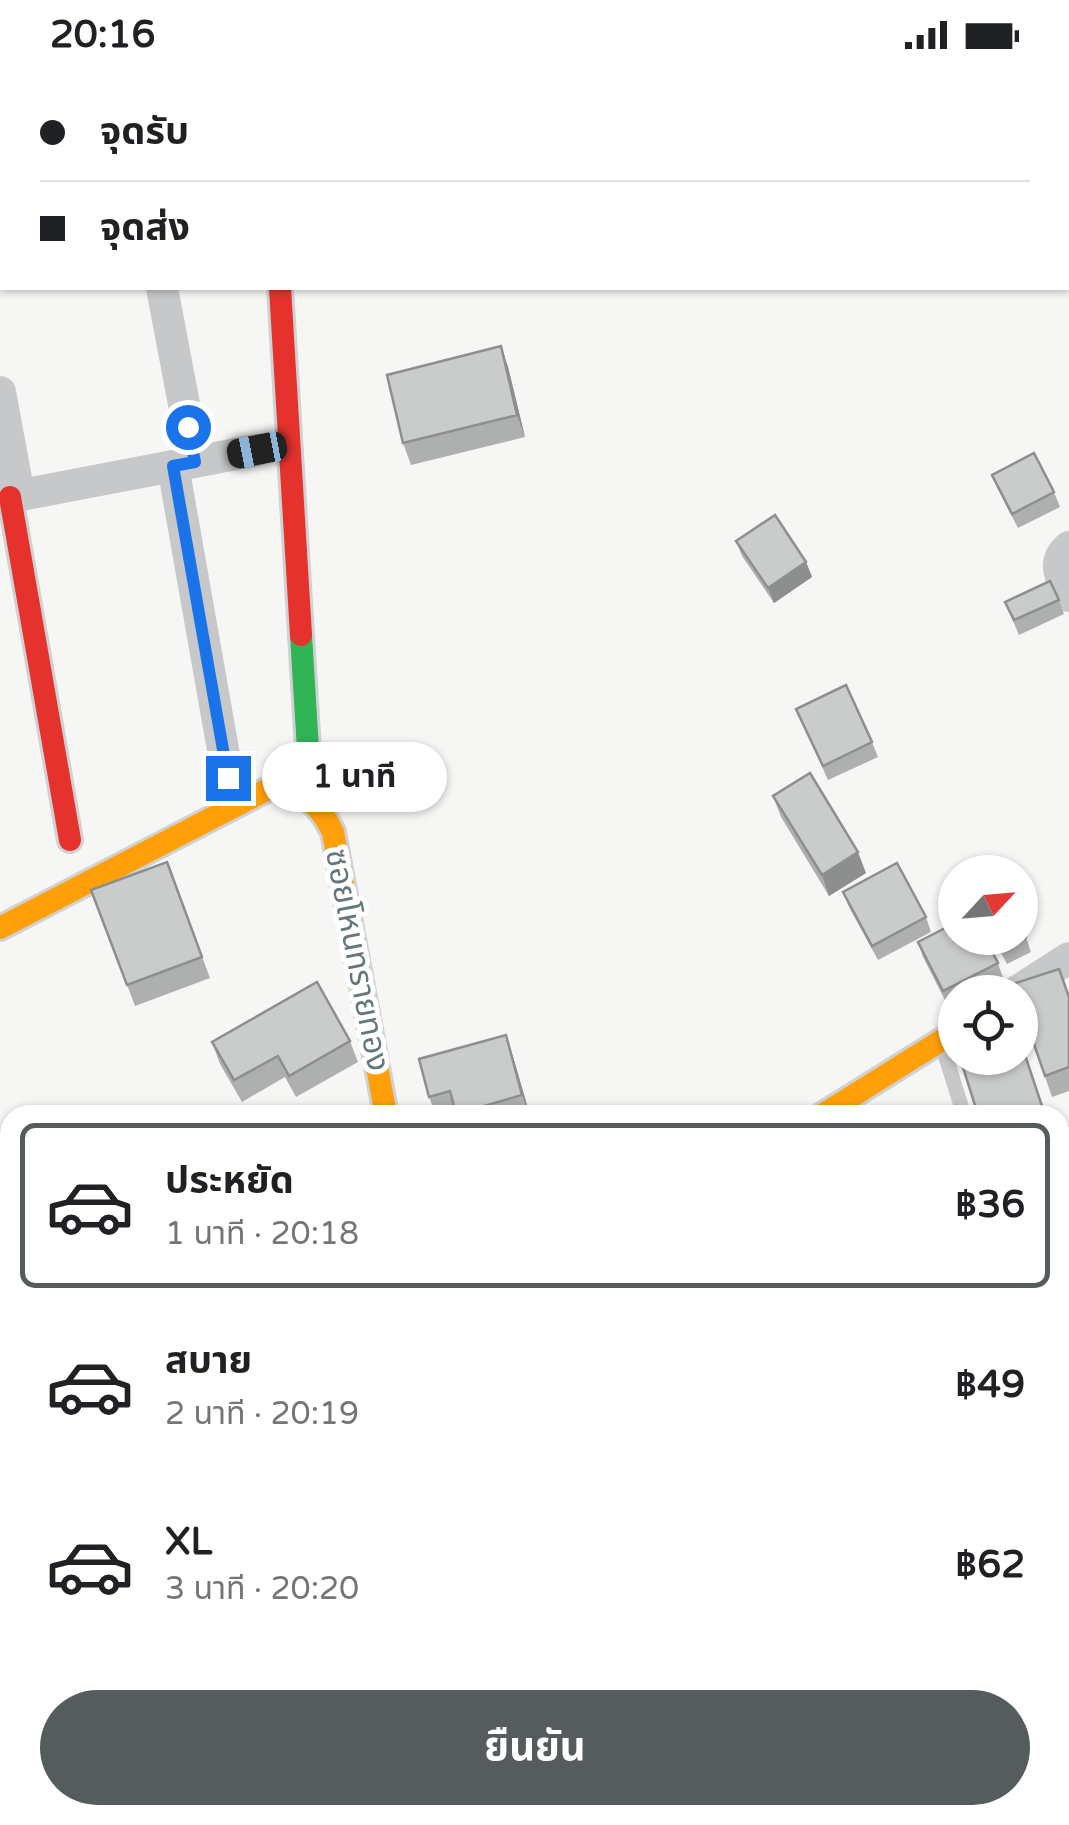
<!DOCTYPE html>
<html lang="th">
<meta charset="utf-8">
<style>
body{margin:0;font-family:"Varela Round","Noto Sans Thai",sans-serif;background:#f2f2f2;color:#202124;height:100vh;display:flex;flex-direction:column;font-size:38px;white-space:nowrap}
*{box-sizing:border-box;margin:0}
p{font-size:32px;color:#757577}
.icon{flex:none;width:55px;height:55px;fill:none;stroke:currentColor;stroke-width:2;stroke-linecap:round;stroke-linejoin:round}
.map{position:relative;flex:1;overflow:hidden}
.details{position:absolute;left:0px;top:1035px;width:1070px;height:720px;display:flex;flex-direction:column;background:#fff;border-radius:30px 30px 0 0;box-shadow:0 2px 8px #0004}
.details>*{flex:none}
.hud{position:absolute;left:0px;top:0px;width:1070px;height:220px;box-shadow:0 2px 8px #0004;display:grid;align-content:center;height:220px;padding:0 40px;background:#fff}
.needle{width:65px;rotate:64deg}
.controls{position:absolute;left:938px;top:785px;display:grid;gap:20px}
.controls a{display:grid;place-items:center;width:100px;height:100px;border-radius:50%;background:#fff;box-shadow:0 2px 8px #0004;font-size:50px}
.end{position:absolute;width:45px;height:45px;margin:-22px;border:12px solid #1a73e8;background:#fff;box-shadow:0 0 0 5px #fff}
.from{border-radius:50%}
.bubble{position:absolute;height:70px;border-radius:35px;background:#fff;box-shadow:0 2px 8px #0004;font-size:32px;font-weight:700;line-height:70px;text-align:center}
.car{position:absolute;width:30px;height:60px;margin:-30px -15px;border-radius:12px;box-shadow:0 0 8px 2px #0007;background:linear-gradient(#222 24%,#8ab4d8 0 40%,#222 0 76%,#8ab4d8 0 86%,#222 0)}
.hud b{display:flex;align-items:center;gap:35px;height:95px;font-size:38px}
.hud b+b{border-top:2px solid #e0e0e0}
.hud i{width:25px;height:25px;background:#202124}
ul{padding:18px 0 0;list-style:none}
li{display:flex;align-items:center;gap:30px;height:165px;margin:0 20px 15px;padding:0 20px;border:5px solid transparent;border-radius:15px}
li div{flex:1}
li b{display:block;font-size:38px}
li em{font-style:normal;font-weight:700}
li.on{border-color:#565c5e}
li>.icon{width:90px;height:90px;stroke-width:1.5}
.action{display:flex;gap:20px;margin-top:auto;padding:20px 40px}
.action a{flex:1;height:115px;border-radius:60px;background:#565c5e;color:#fff;font-size:40px;font-weight:700;line-height:115px;text-align:center}
.status{display:flex;justify-content:space-between;align-items:center;height:70px;padding:0 50px;background:#fff;direction:ltr}
.status svg{height:28px;fill:currentColor}
.map>svg:first-child{display:block}
</style>
<div class="status"><b>20:16</b><svg viewBox="0 0 49 12"><path d="M0 12V9h3v3zM5 12V6h3v6zM10 12V3h3v9zM15 12V0h3v12zM26 1h20v11H26zM47 4h2v5h-2z"/></svg></div>
<div class="map">
<svg width="1069" height="1755" viewBox="0 0 1069 1755">
<rect width="100%" height="100%" fill="#f6f6f5"/>
<path fill="#e6e7e3" d="M 861,0 L 1069,0 L 1069,170 L 1068,2 L 864,2 Z"/>
<g fill="none" stroke-linecap="round" stroke-linejoin="round">
<g stroke="#d0d2d2" stroke-width="28">
<path id="fast" d="M 301,565 L 309,696"/>
</g>
<g stroke="#d0d2d2" stroke-width="28">
<path id="slow" d="M 0,858 L 270,718 C 305,723 317,730 333,762 L 386,1045
M 822,1045 L 955,962"/>
</g>
<g stroke="#d0d2d2" stroke-width="28">
<path id="jam" d="M 280,218 L 301,565
M 10,427 L 70,770"/>
</g>
<path stroke="#c6c8c9" stroke-width="15" d="M 942,975 L 964,1045
M 536,1745 L 538,1755"/>
<path stroke="#c6c8c9" stroke-width="32" d="M 303,0 L 304,2
M 0,181 L 2,180
M 162,218 L 195,392
M 0,322 L 19,425
M 173,396 L 228,708
M 0,429 L 257,380
M 1069,477 C 1051,492 1061,508 1069,526
M 1016,922 L 1069,888
M 1060,1129 L 1069,1125
M 0,1313 L 10,1312
M 1060,1465 L 1069,1462
M 0,1529 L 10,1544
M 0,1683 L 10,1677
M 1024,1745 L 1029,1755
M 463,1755 L 483,1745"/>
<use href="#fast" stroke="#30b455" stroke-width="22"/>
<use href="#slow" stroke="#ff9f0a" stroke-width="22"/>
<use href="#jam" stroke="#e5322d" stroke-width="22"/>
</g>
<path fill="#aeafaf" d="M 501,276 L 508,297 L 525,367 L 411,395 L 403,373 Z
M 992,405 L 1054,422 L 1060,437 L 1018,458 L 998,419 Z
M 736,471 L 806,492 L 812,507 L 774,533 L 742,486 Z
M 1059,530 L 1064,544 L 1019,565 L 1005,532 Z
M 796,639 L 872,672 L 878,687 L 828,710 Z
M 773,726 L 866,803 L 829,826 L 781,747 Z
M 167,792 L 210,908 L 135,936 L 91,820 Z
M 843,822 L 926,847 L 931,862 L 878,890 L 849,837 Z
M 1026,867 L 1031,882 L 1007,894 L 993,868 Z
M 918,872 L 998,893 L 1003,908 L 974,922 L 955,922 L 955,932 L 948,936 L 923,887 Z
M 1069,926 L 1069,1021 L 1052,1027 L 1020,934 Z
M 506,965 L 513,987 L 530,1045 L 457,1045 L 456,1043 L 448,1045 L 436,1045 L 429,1027 Z
M 350,971 L 358,992 L 296,1027 L 285,1007 L 242,1032 L 220,994 L 212,972 Z
M 1060,1090 L 1065,1106 L 1060,1108 Z
M 10,1315 L 10,1378 L 0,1379 L 0,1316 Z
M 10,1404 L 10,1479 L 6,1480 L 0,1463 L 0,1406 Z
M 1069,1663 L 1069,1715 L 1060,1719 L 1060,1667 Z
M 258,1745 L 281,1745 L 264,1755 Z"/>
<path fill="#8d8f8f" d="M 501,276 L 508,297 L 525,367 L 517,345 Z
M 806,492 L 812,507 L 774,533 L 768,518 Z
M 858,782 L 866,803 L 829,826 L 822,805 Z
M 506,965 L 513,987 L 530,1045 L 522,1025 Z"/>
<path fill="#cacccc" stroke="#8d8f8f" stroke-width="2.5" d="M 501,276 L 517,345 L 403,373 L 387,305 Z
M 1034,383 L 1054,422 L 1012,444 L 992,405 Z
M 775,445 L 806,492 L 768,518 L 736,471 Z
M 1050,511 L 1059,530 L 1014,550 L 1005,532 Z
M 846,615 L 872,672 L 823,696 L 796,639 Z
M 810,703 L 858,782 L 822,805 L 773,726 Z
M 167,792 L 202,887 L 127,915 L 91,820 Z
M 897,793 L 926,847 L 872,876 L 843,822 Z
M 955,853 L 955,868 L 985,868 L 998,893 L 943,921 L 918,872 Z
M 1020,857 L 1026,867 L 1002,880 L 995,868 L 1020,868 Z
M 1059,899 L 1069,927 L 1069,997 L 1045,1006 L 1020,934 L 1020,922 L 1016,922 L 1013,914 Z
M 317,912 L 350,971 L 289,1006 L 278,986 L 234,1010 L 212,972 Z
M 955,951 L 955,974 L 948,953 Z
M 506,965 L 522,1025 L 456,1044 L 450,1021 L 429,1027 L 419,989 Z
M 1020,970 L 1045,1045 L 978,1045 L 960,988 L 1020,988 Z
M 1069,1056 L 1069,1073 L 1064,1058 Z
M 10,1315 L 10,1357 L 0,1357 L 0,1316 Z
M 10,1404 L 10,1450 L 0,1451 L 0,1406 Z
M 1069,1663 L 1069,1697 L 1060,1702 L 1060,1667 Z"/>
<g fill="none" stroke-linecap="round" stroke-linejoin="round">
<path stroke="#1a73e8" stroke-width="12" d="M 188,357 L 195,392 L 173,396 L 228,708"/>
</g>
<g text-anchor="middle" dominant-baseline="central" stroke-width="10" stroke-linejoin="round" paint-order="stroke">
<g font-size="32" fill="#65777c" stroke="#fff">
<text transform="translate(357 890) rotate(79)">ซอยโหนทรายทอง</text>
</g>
</g>
</svg>
<div class="controls">
<a><svg class="needle" viewBox="-14 -14 28 28"><path d="M0-13l5 13h-10z" fill="#e53935"/><path d="M0 13l5-13h-10z" fill="#757577"/></svg></a>
<a><svg class="icon" aria-label="locate" viewBox="0 0 24 24"><circle cx="12" cy="12" r="6"/><path d="M12 2v4M12 18v4M2 12h4M18 12h4"/></svg></a>
</div>
<i class="end from" style="left:188px;top:357px"></i>
<i class="end" style="left:228px;top:708px"></i>
<div class="bubble" style="left:262px;top:672px;width:185px">1 นาที</div>
<i class="car" style="left:257px;top:380px;rotate:259deg"></i>
<div class="hud">
<b><i class="from"></i>จุดรับ</b>
<b><i></i>จุดส่ง</b>
</div>
<section class="details">
<ul>
<li class="on"><svg class="icon" aria-label="car" viewBox="0 0 24 24"><path d="M5 17H2v-5l4-1 3-4h7l3 4 3 1v5h-3M9 17h6M6 11h13"/><circle cx="7" cy="17" r="2"/><circle cx="17" cy="17" r="2"/></svg><div><b>ประหยัด</b><p>1 นาที · 20:18</p></div><em>฿36</em></li>
<li><svg class="icon" aria-label="car" viewBox="0 0 24 24"><path d="M5 17H2v-5l4-1 3-4h7l3 4 3 1v5h-3M9 17h6M6 11h13"/><circle cx="7" cy="17" r="2"/><circle cx="17" cy="17" r="2"/></svg><div><b>สบาย</b><p>2 นาที · 20:19</p></div><em>฿49</em></li>
<li><svg class="icon" aria-label="car" viewBox="0 0 24 24"><path d="M5 17H2v-5l4-1 3-4h7l3 4 3 1v5h-3M9 17h6M6 11h13"/><circle cx="7" cy="17" r="2"/><circle cx="17" cy="17" r="2"/></svg><div><b>XL</b><p>3 นาที · 20:20</p></div><em>฿62</em></li>
</ul>
<div class="action"><a>ยืนยัน</a></div>
</section>
</div>
